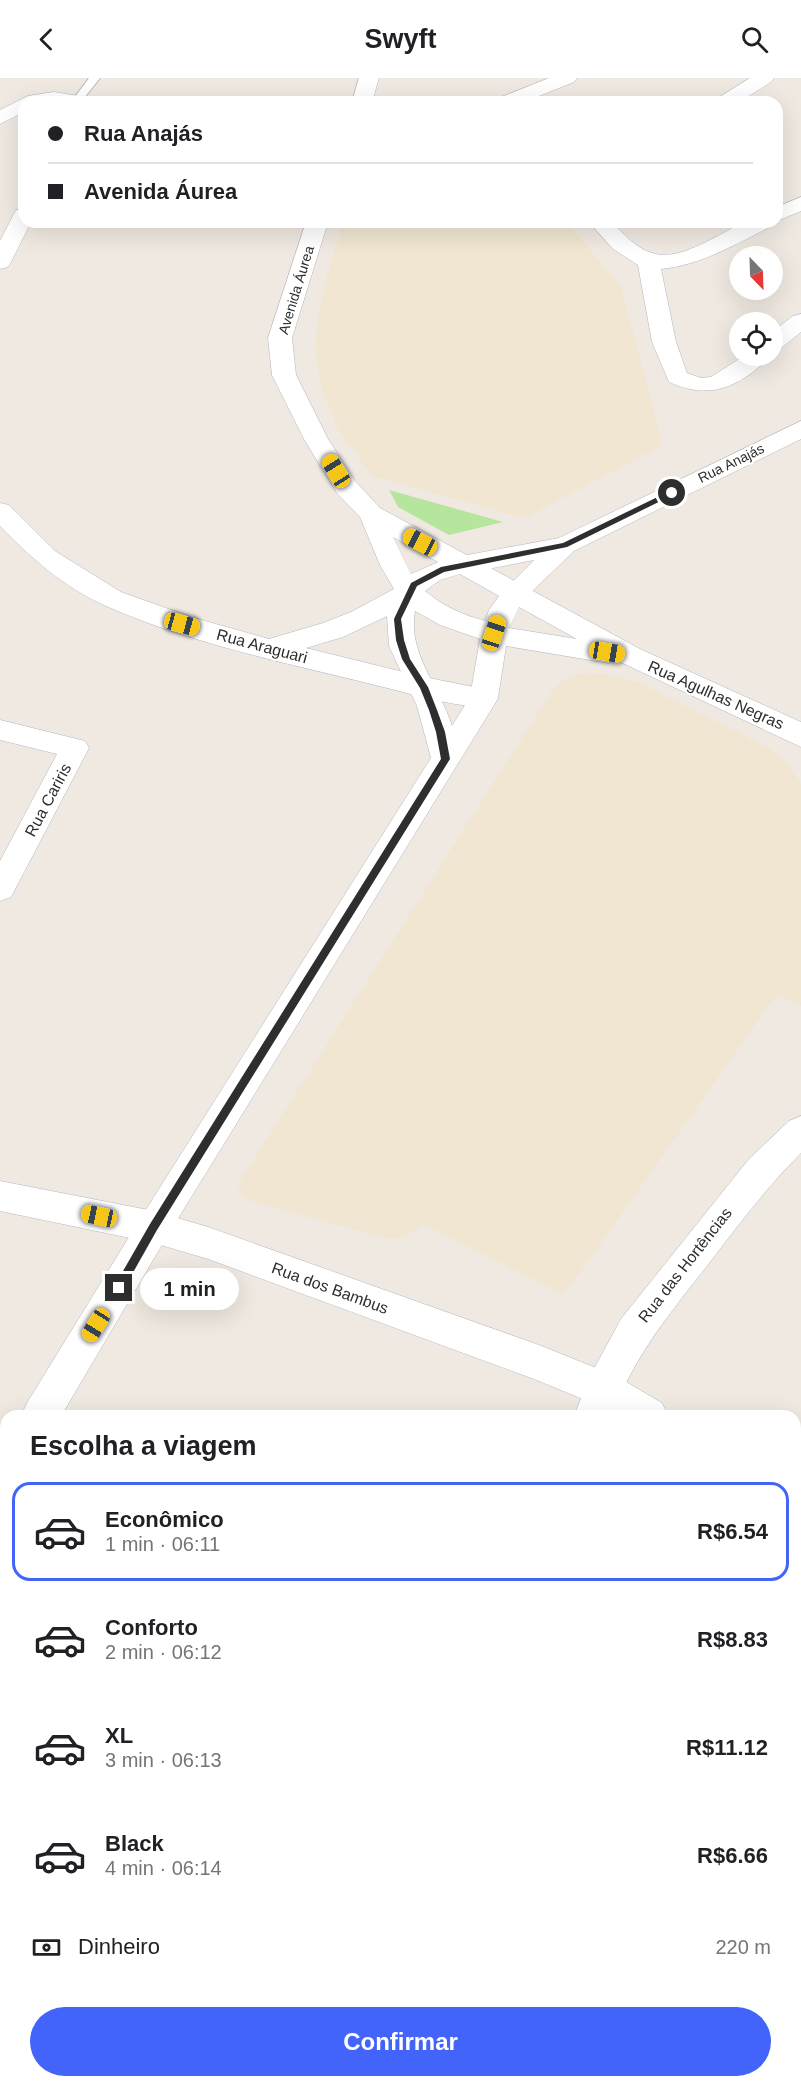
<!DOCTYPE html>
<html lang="pt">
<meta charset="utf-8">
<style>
body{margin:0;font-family:Helvetica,sans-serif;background:#f2f2f2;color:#202124;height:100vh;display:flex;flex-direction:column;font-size:22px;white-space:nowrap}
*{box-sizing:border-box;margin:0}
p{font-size:20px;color:#757577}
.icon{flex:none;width:33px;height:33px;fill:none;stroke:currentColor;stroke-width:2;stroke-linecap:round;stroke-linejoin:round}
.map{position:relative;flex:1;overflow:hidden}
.panel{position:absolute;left:0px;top:1332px;width:801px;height:678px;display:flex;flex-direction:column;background:#fff;border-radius:18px 18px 0 0;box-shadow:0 6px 24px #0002}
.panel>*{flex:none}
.top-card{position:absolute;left:18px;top:18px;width:765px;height:132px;border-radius:18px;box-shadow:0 6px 24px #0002;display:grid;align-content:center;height:132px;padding:0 30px;background:#fff}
.needle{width:39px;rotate:157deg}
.controls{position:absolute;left:729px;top:168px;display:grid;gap:12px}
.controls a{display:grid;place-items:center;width:54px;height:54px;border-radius:50%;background:#fff;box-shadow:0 6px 24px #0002;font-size:30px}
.end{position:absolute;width:27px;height:27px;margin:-14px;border:8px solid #2e2e2e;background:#fff;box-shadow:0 0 0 3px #fff}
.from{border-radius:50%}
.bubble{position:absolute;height:42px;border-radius:21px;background:#fff;box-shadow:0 6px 24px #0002;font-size:20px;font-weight:700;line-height:42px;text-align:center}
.car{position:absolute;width:18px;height:36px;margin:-18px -9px;border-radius:8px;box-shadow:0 0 4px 2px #0007;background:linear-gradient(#f5c518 24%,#345 0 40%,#f5c518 0 76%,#345 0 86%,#f5c518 0)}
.top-card b{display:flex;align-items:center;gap:21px;height:57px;font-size:22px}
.top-card b+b{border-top:2px solid #e0e0e0}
.top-card i{width:15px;height:15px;background:#202124}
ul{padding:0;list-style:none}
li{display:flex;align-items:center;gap:18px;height:99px;margin:0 12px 9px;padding:0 18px;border:3px solid transparent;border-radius:18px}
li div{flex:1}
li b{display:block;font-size:22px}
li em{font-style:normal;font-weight:700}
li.active{border-color:#4264fb}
li>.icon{width:54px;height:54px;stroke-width:1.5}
h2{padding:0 30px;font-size:27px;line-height:72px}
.pay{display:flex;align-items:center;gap:15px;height:66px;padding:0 30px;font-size:22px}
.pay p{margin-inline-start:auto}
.action{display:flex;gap:12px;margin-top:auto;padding:12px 30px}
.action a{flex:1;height:69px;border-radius:36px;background:#4264fb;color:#fff;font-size:24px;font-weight:700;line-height:69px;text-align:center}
header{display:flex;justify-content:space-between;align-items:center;height:78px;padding:0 30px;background:#fff;font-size:27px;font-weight:700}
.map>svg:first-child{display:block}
</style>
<header><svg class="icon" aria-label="back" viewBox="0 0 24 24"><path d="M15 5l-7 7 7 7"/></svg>Swyft<svg class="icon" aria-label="search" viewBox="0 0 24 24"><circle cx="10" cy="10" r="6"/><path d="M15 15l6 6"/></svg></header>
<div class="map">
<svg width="801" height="2010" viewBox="0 0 801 2010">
<rect width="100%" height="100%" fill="#efe9e1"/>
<path fill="#f0e6d1" d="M 344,144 L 567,144 L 621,209 L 663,367 L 525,440 L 372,398 L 338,351 L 320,306 L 315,270 L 318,237 L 327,197 Z
M 582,595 L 613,597 L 642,606 L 772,672 L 786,683 L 801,706 L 801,928 L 777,916 L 577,1199 L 562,1216 L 422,1146 L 406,1159 L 389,1161 L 256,1125 L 242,1119 L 238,1106 L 553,611 L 564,602 Z"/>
<path fill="#b6e59e" d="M 389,412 L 503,444 L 449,457 L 398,429 Z"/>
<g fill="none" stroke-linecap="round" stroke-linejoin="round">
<g stroke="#b4b7c1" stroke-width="2">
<path id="lane" d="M 89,0 L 100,0 L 81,24 L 71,24 Z"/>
</g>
<g stroke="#b4b7c1" stroke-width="1">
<path id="street" d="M 549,0 L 577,0 L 574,4 L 524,24 L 496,24 L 499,20 Z
M 750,0 L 774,0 L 771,4 L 739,24 L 715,24 L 718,20 Z
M 54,14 L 79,18 L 87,24 L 24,24 L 24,34 L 0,46 L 0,32 L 28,18 Z
M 801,119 L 801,133 L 777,143 L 777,129 Z
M 24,131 L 24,144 L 31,144 L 11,184 L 8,189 L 0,191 L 0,163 L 16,132 Z
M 589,144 L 612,144 C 649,186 668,184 716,159 C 725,155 735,147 745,144 C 753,142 764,144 773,144 L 770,149 C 734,167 701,187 661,191 L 676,264 L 687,295 L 701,300 L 711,299 L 744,278 L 769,278 C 766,284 759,289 753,294 C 725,315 700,318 669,304 L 652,264 L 638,187 L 613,171 Z
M 801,236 L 801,254 L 780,271 L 772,273 L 772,254 L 793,238 Z
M 801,343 L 801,361 L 574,473 L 525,520 L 516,523 L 507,520 L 503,514 L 534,482 L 462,496 L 453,493 L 449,487 L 453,481 L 462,478 L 559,460 Z
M 0,425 L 9,427 L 55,473 L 121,514 L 191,539 L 269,561 L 424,599 L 494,613 L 498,620 L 494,627 C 469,634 405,614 379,608 C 287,585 191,566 104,527 C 64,509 30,479 0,448 Z
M 0,642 L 85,663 L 89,670 L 11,819 L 0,823 L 0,783 L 57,676 L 0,662 Z
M 0,1103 L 154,1133 L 208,1149 L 539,1267 L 616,1298 L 662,1325 L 668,1338 L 614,1338 L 590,1324 L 534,1301 L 208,1181 L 154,1165 L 0,1133 Z
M 795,1425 L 801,1427 L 801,1468 L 795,1466 Z"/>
</g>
<g stroke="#b4b7c1" stroke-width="1">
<path id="secondary" d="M 359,0 L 379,0 L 372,24 L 352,24 Z
M 306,144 L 328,144 L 292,260 L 296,297 L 328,361 L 355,403 L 380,430 L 640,571 L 801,644 L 801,669 L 616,582 L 608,585 L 506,568 L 498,620 L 494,627 L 166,1160 L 61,1338 L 21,1338 L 27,1325 L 142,1138 L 431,680 L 417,628 L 389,568 L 387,538 L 343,559 L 269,581 L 259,578 L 255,571 L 259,564 L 323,545 L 351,534 L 394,511 L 380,487 L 360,439 L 337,415 L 304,361 L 272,297 L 268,260 ZM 393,459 L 438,484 L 411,496 ZM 460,496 L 499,518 L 489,532 L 485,543 C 463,537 443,528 425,513 L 440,502 ZM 519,529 L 577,561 L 509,550 ZM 415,533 L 440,547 L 480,561 L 470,619 L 452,648 C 440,609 407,575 415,533 Z
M 801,1038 L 801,1075 C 767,1109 739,1146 710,1184 C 671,1234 634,1277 612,1338 L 574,1338 L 590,1298 L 621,1241 L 749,1081 L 789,1043 Z
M 6,1374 L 6,1420 L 0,1422 L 0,1377 Z
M 439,2004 L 485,2004 L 484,2010 L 438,2010 Z"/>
</g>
<use href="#lane" fill="#fff" fill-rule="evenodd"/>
<use href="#street" fill="#fff" fill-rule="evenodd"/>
<use href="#secondary" fill="#fff" fill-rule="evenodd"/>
</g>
<path fill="#2e2e2e" d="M 672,412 L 676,415 L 675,416 L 567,469 L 444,494 L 417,508 L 401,541 L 404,562 L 410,581 L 428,609 L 437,632 L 445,654 L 450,681 L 157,1152 L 122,1214 L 115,1214 L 115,1207 L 150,1146 L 441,681 L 436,654 L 429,632 L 420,610 L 402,581 L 396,562 L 394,541 L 411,505 L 441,489 L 563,465 Z"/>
<g text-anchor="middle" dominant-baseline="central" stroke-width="4.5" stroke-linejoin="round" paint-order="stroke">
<g font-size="14" fill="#2e2e2e" stroke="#fff">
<text transform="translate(296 212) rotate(-73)">Avenida Áurea</text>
<text transform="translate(731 385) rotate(-26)">Rua Anajás</text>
</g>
<g font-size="16" fill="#2e2e2e" stroke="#fff">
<text transform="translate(262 568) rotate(15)">Rua Araguari</text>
<text transform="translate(716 617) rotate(24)">Rua Agulhas Negras</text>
<text transform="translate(48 722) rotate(-62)">Rua Cariris</text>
<text transform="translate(685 1187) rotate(-52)">Rua das Hortências</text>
<text transform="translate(330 1210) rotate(20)">Rua dos Bambus</text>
</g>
</g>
</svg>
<div class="controls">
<a><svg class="needle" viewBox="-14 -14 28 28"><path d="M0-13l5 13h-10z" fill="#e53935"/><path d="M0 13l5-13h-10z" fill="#757577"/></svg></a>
<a><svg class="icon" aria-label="locate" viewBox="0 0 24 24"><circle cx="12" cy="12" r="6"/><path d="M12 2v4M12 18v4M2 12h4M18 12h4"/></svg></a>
</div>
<i class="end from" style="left:672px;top:415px"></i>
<i class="end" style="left:119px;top:1210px"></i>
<div class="bubble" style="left:140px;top:1190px;width:99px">1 min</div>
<i class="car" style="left:336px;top:393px;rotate:328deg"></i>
<i class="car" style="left:420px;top:464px;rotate:298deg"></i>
<i class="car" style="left:182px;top:546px;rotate:105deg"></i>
<i class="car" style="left:494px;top:555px;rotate:18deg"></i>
<i class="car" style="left:607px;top:574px;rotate:99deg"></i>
<i class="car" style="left:99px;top:1138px;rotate:282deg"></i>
<i class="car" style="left:96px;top:1247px;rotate:212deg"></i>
<div class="top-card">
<b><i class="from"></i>Rua Anajás</b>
<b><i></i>Avenida Áurea</b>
</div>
<section class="panel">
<h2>Escolha a viagem</h2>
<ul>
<li class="active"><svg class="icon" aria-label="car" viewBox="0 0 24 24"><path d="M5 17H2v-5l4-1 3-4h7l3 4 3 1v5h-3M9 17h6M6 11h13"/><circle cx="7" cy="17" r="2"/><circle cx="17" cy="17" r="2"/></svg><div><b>Econômico</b><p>1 min · 06:11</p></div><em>R$6.54</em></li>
<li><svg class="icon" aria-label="car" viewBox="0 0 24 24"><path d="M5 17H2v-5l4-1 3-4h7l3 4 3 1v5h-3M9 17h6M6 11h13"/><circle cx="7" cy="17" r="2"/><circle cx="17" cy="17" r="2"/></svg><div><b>Conforto</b><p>2 min · 06:12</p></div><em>R$8.83</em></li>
<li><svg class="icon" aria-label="car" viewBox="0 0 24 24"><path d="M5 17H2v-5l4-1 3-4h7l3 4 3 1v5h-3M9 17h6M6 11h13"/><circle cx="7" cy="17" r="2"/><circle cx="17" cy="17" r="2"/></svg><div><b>XL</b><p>3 min · 06:13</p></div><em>R$11.12</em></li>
<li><svg class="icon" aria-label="car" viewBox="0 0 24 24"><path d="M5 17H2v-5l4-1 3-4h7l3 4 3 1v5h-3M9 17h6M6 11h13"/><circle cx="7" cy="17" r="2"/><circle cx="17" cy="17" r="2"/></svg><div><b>Black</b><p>4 min · 06:14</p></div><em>R$6.66</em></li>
</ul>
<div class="pay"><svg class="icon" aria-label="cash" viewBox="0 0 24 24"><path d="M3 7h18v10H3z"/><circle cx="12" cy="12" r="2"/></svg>Dinheiro<p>220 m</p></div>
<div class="action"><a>Confirmar</a></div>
</section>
</div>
